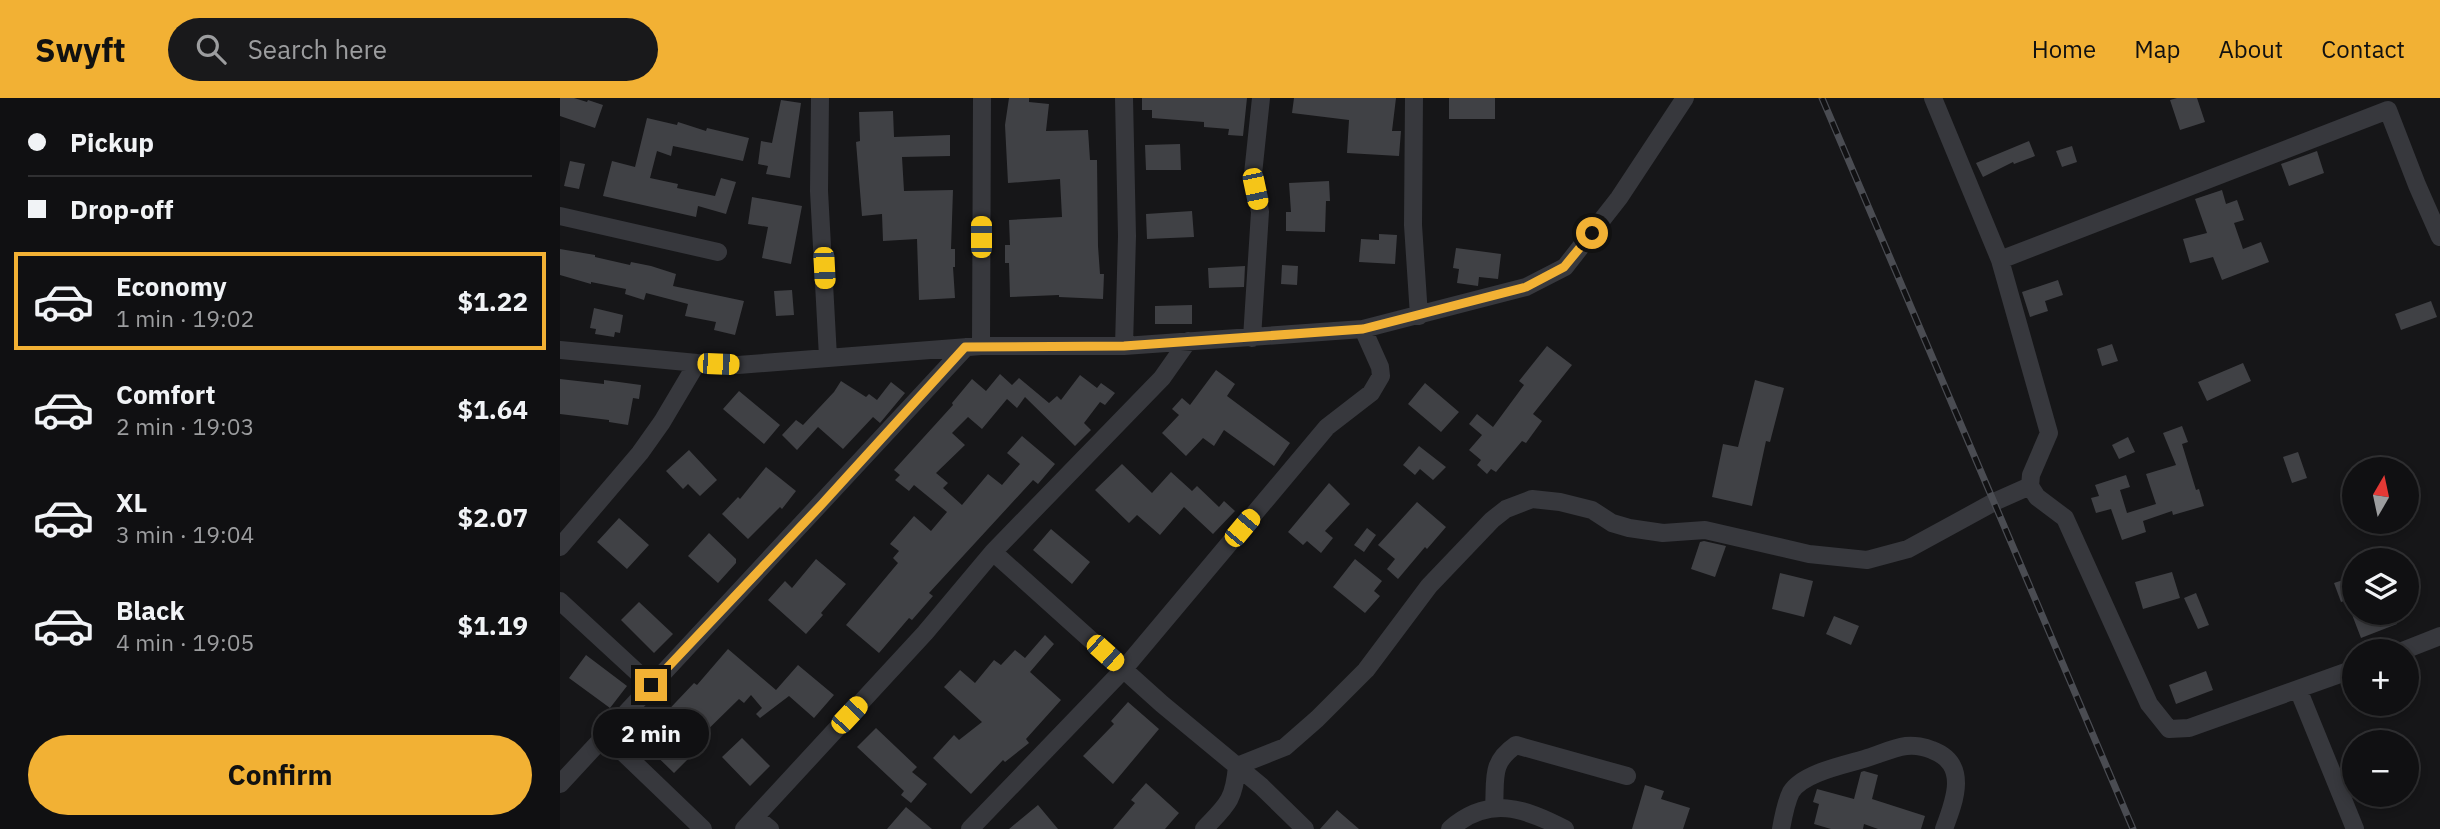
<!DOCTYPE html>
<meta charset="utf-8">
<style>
body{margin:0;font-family:"IBM Plex Sans",sans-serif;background:#19191b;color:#f1f3f6;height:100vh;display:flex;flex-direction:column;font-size:26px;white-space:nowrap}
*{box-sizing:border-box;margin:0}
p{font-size:23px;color:#9c9d9f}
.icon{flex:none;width:38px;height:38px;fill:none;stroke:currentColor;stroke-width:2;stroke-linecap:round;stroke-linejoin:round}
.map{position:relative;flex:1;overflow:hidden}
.sheet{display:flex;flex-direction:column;background:#101012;width:560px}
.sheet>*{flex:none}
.hud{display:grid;align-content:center;height:154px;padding:0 28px;background:#101012}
.needle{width:46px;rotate:9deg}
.buttons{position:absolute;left:1782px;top:359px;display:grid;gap:14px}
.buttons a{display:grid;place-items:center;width:77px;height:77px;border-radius:50%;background:#101012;box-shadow:0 4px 10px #0003,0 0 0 2px #303032;font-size:35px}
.end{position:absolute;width:32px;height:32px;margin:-16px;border:9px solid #f2b134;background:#111;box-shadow:0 0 0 4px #111}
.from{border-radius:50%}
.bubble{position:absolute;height:49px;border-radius:24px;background:#101012;box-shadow:0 4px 10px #0003,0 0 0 2px #303032;font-size:23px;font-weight:800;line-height:49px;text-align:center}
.car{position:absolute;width:21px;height:42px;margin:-21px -10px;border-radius:9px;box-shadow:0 0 5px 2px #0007;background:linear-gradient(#f5c518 24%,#345 0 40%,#f5c518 0 76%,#345 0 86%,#f5c518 0)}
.hud b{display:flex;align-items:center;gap:24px;height:66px;font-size:26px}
.hud b+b{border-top:2px solid #303032}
.hud i{width:18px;height:18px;background:#f1f3f6}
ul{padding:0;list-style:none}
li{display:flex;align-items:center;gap:21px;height:98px;margin:0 14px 10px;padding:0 14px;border:4px solid transparent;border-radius:0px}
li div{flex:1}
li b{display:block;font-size:26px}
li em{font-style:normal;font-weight:800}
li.on{border-color:#f2b134}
li>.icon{width:63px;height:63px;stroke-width:1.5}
.cta{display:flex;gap:14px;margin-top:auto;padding:14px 28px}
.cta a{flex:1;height:80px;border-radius:42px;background:#f2b134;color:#111;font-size:28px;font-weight:800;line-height:80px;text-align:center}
header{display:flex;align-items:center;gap:42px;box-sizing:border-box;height:98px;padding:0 35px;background:#f2b134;color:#111}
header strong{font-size:33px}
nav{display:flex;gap:38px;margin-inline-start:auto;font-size:24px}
.search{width:490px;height:63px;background:#19191b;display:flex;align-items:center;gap:18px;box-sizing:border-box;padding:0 24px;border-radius:38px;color:#9c9d9f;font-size:26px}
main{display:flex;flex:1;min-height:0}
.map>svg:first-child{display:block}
</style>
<header>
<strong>Swyft</strong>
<div class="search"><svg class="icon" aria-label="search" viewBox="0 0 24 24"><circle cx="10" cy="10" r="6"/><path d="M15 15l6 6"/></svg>Search here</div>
<nav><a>Home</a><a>Map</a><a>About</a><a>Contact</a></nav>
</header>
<main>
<section class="sheet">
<div class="hud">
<b><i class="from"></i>Pickup</b>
<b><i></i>Drop-off</b>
</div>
<ul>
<li class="on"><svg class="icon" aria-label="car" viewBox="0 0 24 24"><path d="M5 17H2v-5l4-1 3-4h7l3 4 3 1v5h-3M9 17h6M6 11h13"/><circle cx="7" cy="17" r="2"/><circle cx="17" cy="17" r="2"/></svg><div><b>Economy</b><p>1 min · 19:02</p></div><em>$1.22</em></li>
<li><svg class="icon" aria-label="car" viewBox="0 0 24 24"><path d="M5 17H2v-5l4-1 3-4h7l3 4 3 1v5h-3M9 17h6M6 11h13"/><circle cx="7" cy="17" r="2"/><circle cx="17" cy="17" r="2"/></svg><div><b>Comfort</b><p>2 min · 19:03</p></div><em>$1.64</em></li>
<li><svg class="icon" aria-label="car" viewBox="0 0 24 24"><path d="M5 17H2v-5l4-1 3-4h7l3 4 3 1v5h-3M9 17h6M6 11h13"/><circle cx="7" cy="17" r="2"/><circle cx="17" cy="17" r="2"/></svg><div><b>XL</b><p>3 min · 19:04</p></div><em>$2.07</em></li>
<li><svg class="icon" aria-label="car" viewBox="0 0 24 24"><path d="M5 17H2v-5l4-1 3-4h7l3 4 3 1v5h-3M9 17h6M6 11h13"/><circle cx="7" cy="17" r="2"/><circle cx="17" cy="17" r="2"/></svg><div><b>Black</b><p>4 min · 19:05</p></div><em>$1.19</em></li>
</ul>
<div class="cta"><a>Confirm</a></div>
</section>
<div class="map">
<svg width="1880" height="731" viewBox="0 0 1880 731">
<rect width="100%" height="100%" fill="#161618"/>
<path fill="#404145" d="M 0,0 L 14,0 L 27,4 L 28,2 L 43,7 L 35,30 L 0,18 Z
M 449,0 L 469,0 L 469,4 L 489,6 L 486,33 L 528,32 L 530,62 L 537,62 L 538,148 L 540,176 L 544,176 L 543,201 L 499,199 L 499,197 L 450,199 L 449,165 L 445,165 L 445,147 L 450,147 L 449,122 L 502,119 L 500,81 L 448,85 L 445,27 Z
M 582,0 L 687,0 L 683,38 L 668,37 L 669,31 L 644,29 L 644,24 L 592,20 L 592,12 L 582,12 Z
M 734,0 L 836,0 L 832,33 L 841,33 L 839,58 L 787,55 L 789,22 L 732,15 Z
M 889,0 L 935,0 L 935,21 L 889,21 Z
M 1617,0 L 1637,0 L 1645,24 L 1620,32 L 1610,2 Z
M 221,2 L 241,5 L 230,80 L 206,76 L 208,68 L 198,66 L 201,43 L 212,45 Z
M 333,13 L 334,39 L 390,37 L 390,58 L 342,59 L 344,93 L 393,92 L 391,151 L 395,151 L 395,169 L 393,169 L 395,200 L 359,202 L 357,141 L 323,143 L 322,116 L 302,118 L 296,44 L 300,43 L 299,14 Z
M 87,20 L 117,27 L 118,24 L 146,33 L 147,30 L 189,40 L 183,63 L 113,48 L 111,58 L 97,53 L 90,80 L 118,86 L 117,90 L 155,98 L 161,80 L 176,84 L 166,116 L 138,108 L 136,119 L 43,98 L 52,63 L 75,69 Z
M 1469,43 L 1475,58 L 1454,66 L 1453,64 L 1423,79 L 1416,65 Z
M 620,46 L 621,72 L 586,72 L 585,47 Z
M 1512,48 L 1517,64 L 1502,69 L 1496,53 Z
M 1757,53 L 1764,75 L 1729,88 L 1721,66 Z
M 10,63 L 25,66 L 19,91 L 4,88 Z
M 769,83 L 770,103 L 766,103 L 765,134 L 726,133 L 726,114 L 731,114 L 729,85 Z
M 1662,92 L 1666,106 L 1677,102 L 1684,122 L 1674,125 L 1683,151 L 1701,144 L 1709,164 L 1662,182 L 1653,159 L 1630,165 L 1623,141 L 1647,135 L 1635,101 Z
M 192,99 L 242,108 L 231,166 L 202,160 L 208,129 L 188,126 Z
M 632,113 L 634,139 L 587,141 L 586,116 Z
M 819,136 L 837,137 L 835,166 L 799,164 L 801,141 L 819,142 Z
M 896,150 L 941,156 L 938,181 L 919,179 L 918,188 L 897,185 L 899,171 L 893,170 Z
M 0,151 L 35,157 L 35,159 L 70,167 L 71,164 L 91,168 L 116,176 L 113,188 L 184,203 L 175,237 L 154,232 L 156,224 L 125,218 L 128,206 L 86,195 L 84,202 L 65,196 L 66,191 L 31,184 L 31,186 L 0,177 Z
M 722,167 L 738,168 L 737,187 L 721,186 Z
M 685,168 L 684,189 L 649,190 L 648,170 Z
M 1498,182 L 1503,197 L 1485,203 L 1488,213 L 1470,219 L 1462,194 Z
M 232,192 L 234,217 L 216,218 L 214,193 Z
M 1871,203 L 1877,219 L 1841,232 L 1835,216 Z
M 632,207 L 632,226 L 595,226 L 595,208 Z
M 34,210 L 63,217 L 60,235 L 55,234 L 54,239 L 35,236 L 36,231 L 30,230 Z
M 1552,246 L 1558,263 L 1542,268 L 1537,251 Z
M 987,248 L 1012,267 L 973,316 L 982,323 L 966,345 L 962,343 L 936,374 L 931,371 L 927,376 L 917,367 L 921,362 L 909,352 L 922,337 L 909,326 L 917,316 L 933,329 L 964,287 L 959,283 Z
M 1683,265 L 1691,283 L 1647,303 L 1638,284 Z
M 656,272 L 675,286 L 667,298 L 730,345 L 714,368 L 664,332 L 654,348 L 643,340 L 626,358 L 602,335 L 619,317 L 612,311 L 622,300 L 630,307 Z
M 440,276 L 452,287 L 459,280 L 489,305 L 497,298 L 501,302 L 520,277 L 537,290 L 541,285 L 555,295 L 545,307 L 540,304 L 524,325 L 531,332 L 515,348 L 465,299 L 457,310 L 447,301 L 422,331 L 408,319 L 392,335 L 405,347 L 376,375 L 388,385 L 383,390 L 402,407 L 428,376 L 442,387 L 460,366 L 447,355 L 462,338 L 495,366 L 478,386 L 473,382 L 369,495 L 373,498 L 352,522 L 349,520 L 319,555 L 286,527 L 338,465 L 333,460 L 339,453 L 330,446 L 354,418 L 371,433 L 387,414 L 354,387 L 349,393 L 335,382 L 340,377 L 334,372 L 393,307 L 392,305 L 412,281 L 426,293 Z
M 0,281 L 44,286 L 44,282 L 81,287 L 79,301 L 73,300 L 68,327 L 49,324 L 49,322 L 0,316 Z
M 1195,282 L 1224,290 L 1210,344 L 1206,343 L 1192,408 L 1152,399 L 1163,346 L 1178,349 Z
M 281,283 L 306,299 L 309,296 L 317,302 L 331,284 L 345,295 L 320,325 L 313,319 L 283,351 L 258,329 L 237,352 L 222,337 L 236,322 L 243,327 L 274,294 Z
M 865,285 L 899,314 L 881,334 L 848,306 Z
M 179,293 L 220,327 L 204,346 L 163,311 Z
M 1622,328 L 1628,344 L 1622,346 L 1636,392 L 1639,391 L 1644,408 L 1613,417 L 1612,413 L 1583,423 L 1586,434 L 1562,442 L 1551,411 L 1536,415 L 1531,400 L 1539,398 L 1535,387 L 1566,377 L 1570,389 L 1560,392 L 1567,415 L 1596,406 L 1586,376 L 1616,367 L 1603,335 Z
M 1568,339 L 1575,354 L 1559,361 L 1552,347 Z
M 859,348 L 886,369 L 873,382 L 860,371 L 855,377 L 843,367 Z
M 129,352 L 157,382 L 140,398 L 128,386 L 123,391 L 106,373 Z
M 1738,354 L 1747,380 L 1732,385 L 1723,359 Z
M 562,366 L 592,395 L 611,374 L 632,393 L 637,388 L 659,409 L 664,403 L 675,413 L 653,436 L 624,409 L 600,437 L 577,417 L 569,425 L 535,392 Z
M 206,369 L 236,393 L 222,411 L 220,409 L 188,441 L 162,416 L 178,399 L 180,401 Z
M 769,385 L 790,406 L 765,433 L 773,440 L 761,455 L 747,443 L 743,447 L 728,434 Z
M 857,404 L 886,429 L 867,451 L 865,449 L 838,481 L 827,471 L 835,461 L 818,447 Z
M 59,420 L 89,447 L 67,471 L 37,444 Z
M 807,430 L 816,437 L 804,454 L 794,447 Z
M 491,431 L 530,464 L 512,486 L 473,452 Z
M 149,435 L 176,461 L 176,465 L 158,485 L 128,458 Z
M 1144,443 L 1166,448 L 1155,479 L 1131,471 L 1140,444 Z
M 256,461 L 286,486 L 261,515 L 263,517 L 246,536 L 208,502 L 225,483 L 232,490 Z
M 795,461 L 822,483 L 814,493 L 820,498 L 805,515 L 773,489 Z
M 1612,474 L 1620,500 L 1583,511 L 1575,484 Z
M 1220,475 L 1253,483 L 1244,519 L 1212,511 Z
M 1789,480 L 1794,500 L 1781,504 L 1774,485 Z
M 1636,495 L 1649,527 L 1638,531 L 1624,500 Z
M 79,504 L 113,536 L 94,555 L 61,522 Z
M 1791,514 L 1832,514 L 1837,526 L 1801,540 Z
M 1274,518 L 1299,528 L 1291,547 L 1266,536 Z
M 485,537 L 494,546 L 470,574 L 501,602 L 466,641 L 469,645 L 445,664 L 443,662 L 411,696 L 373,660 L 394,637 L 399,642 L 422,624 L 384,589 L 400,572 L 415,585 L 434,562 L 441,567 L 455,552 L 465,560 Z
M 168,551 L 216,592 L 238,567 L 274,597 L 254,620 L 229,598 L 200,620 L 196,616 L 202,610 L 191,597 L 184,605 L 179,601 L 130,649 L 135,654 L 114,675 L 80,642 L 134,585 L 137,587 Z
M 26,557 L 67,588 L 50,610 L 9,580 Z
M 1646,573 L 1653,592 L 1616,606 L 1609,587 Z
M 568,604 L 599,631 L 553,686 L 523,658 L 554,626 L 551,623 Z
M 316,630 L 357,669 L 352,674 L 367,686 L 351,705 L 341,697 L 344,693 L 297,649 Z
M 182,640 L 210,668 L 190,688 L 162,659 Z
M 1304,673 L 1318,677 L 1312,701 L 1365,718 L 1361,731 L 1318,731 L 1304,726 L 1303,731 L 1271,731 L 1254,726 L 1259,706 L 1253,704 L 1257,691 L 1294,701 L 1301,674 Z
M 586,685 L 619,715 L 605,731 L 553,731 L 575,705 L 571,702 Z
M 1085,687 L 1104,693 L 1101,701 L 1130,710 L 1123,731 L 1072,731 Z
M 478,707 L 498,731 L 449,731 Z
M 346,709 L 372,731 L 327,731 Z
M 777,712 L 799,731 L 760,731 Z"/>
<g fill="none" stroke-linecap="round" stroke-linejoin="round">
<path stroke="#37383d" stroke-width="18" d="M 260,0 L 259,93 L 268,259
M 564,0 L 567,138 L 564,248
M 854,0 L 853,127 L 859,218
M 1373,0 L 1440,162 L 1828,12 L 1857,87 L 1880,139
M 0,118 L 158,154
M 1440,162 L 1489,335 L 1471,377 L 1470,388 L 1477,399 L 1505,420 L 1589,606 L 1609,631 L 1629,630 L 1794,571
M 692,240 L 700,114 L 693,76 L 701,0
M 421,248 L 422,0
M 0,252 L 137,265 L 178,267 L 421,248 L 564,248 L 803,231 L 966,189 L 1005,169 L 1059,100 L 1125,0
M 0,449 L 80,355 L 102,324 L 137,265
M 433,454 L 602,606 L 701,688 L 745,731
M 0,503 L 91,587
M 1842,553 L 1880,538
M 1738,591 L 1795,731
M 45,637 L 143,731
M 0,686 L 406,249
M 934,710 C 936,680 930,665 956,647 L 1067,678
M 195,719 L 210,731
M 184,731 L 365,535 L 433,454 L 602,280 L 628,243
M 410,731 L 563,572 L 767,329 L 811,295 L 821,278 L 820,269 L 803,231
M 644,731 C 667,707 674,703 677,668 L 725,649 L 757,621 L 806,572 L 869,488 L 932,422 L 946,411 L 972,401 L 1000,404 L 1032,412 L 1052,425 L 1069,430 L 1103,435 L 1145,432 L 1249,456 L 1307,462 L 1348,451 L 1434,404 L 1470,388
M 890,731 C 929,697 964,710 1005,731
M 1221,731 C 1223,720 1226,704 1231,694 C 1243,675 1284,667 1304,661 C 1318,657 1332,650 1346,648 C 1354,647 1365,649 1372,652 C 1409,666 1395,702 1384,731"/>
<g stroke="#4a4c52" stroke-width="7">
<path id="rail" d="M 1262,0 L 1573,731"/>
</g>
<use href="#rail" stroke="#111113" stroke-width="4.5" stroke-dasharray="13" stroke-linecap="butt"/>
</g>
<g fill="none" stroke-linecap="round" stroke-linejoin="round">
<path stroke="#f2b134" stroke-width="9" d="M 91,587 L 262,406 L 405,249 L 564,248 L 803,231 L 966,189 L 1004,169 L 1032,135"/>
</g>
</svg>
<div class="buttons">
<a><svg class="needle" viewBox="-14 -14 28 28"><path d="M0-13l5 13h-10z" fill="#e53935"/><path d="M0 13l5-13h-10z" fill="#9c9d9f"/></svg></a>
<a><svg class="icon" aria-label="layers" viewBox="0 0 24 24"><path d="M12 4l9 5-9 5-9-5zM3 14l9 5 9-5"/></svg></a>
<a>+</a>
<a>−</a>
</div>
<i class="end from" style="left:1032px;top:135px"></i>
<i class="end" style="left:91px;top:587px"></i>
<div class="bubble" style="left:33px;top:611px;width:116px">2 min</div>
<i class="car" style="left:695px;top:91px;rotate:168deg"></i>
<i class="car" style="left:421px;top:139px;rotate:0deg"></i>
<i class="car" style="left:264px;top:170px;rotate:177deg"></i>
<i class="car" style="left:158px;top:266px;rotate:92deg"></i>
<i class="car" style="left:682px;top:430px;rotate:40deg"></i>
<i class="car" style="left:545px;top:555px;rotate:132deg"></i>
<i class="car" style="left:289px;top:617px;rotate:43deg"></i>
</div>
</main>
